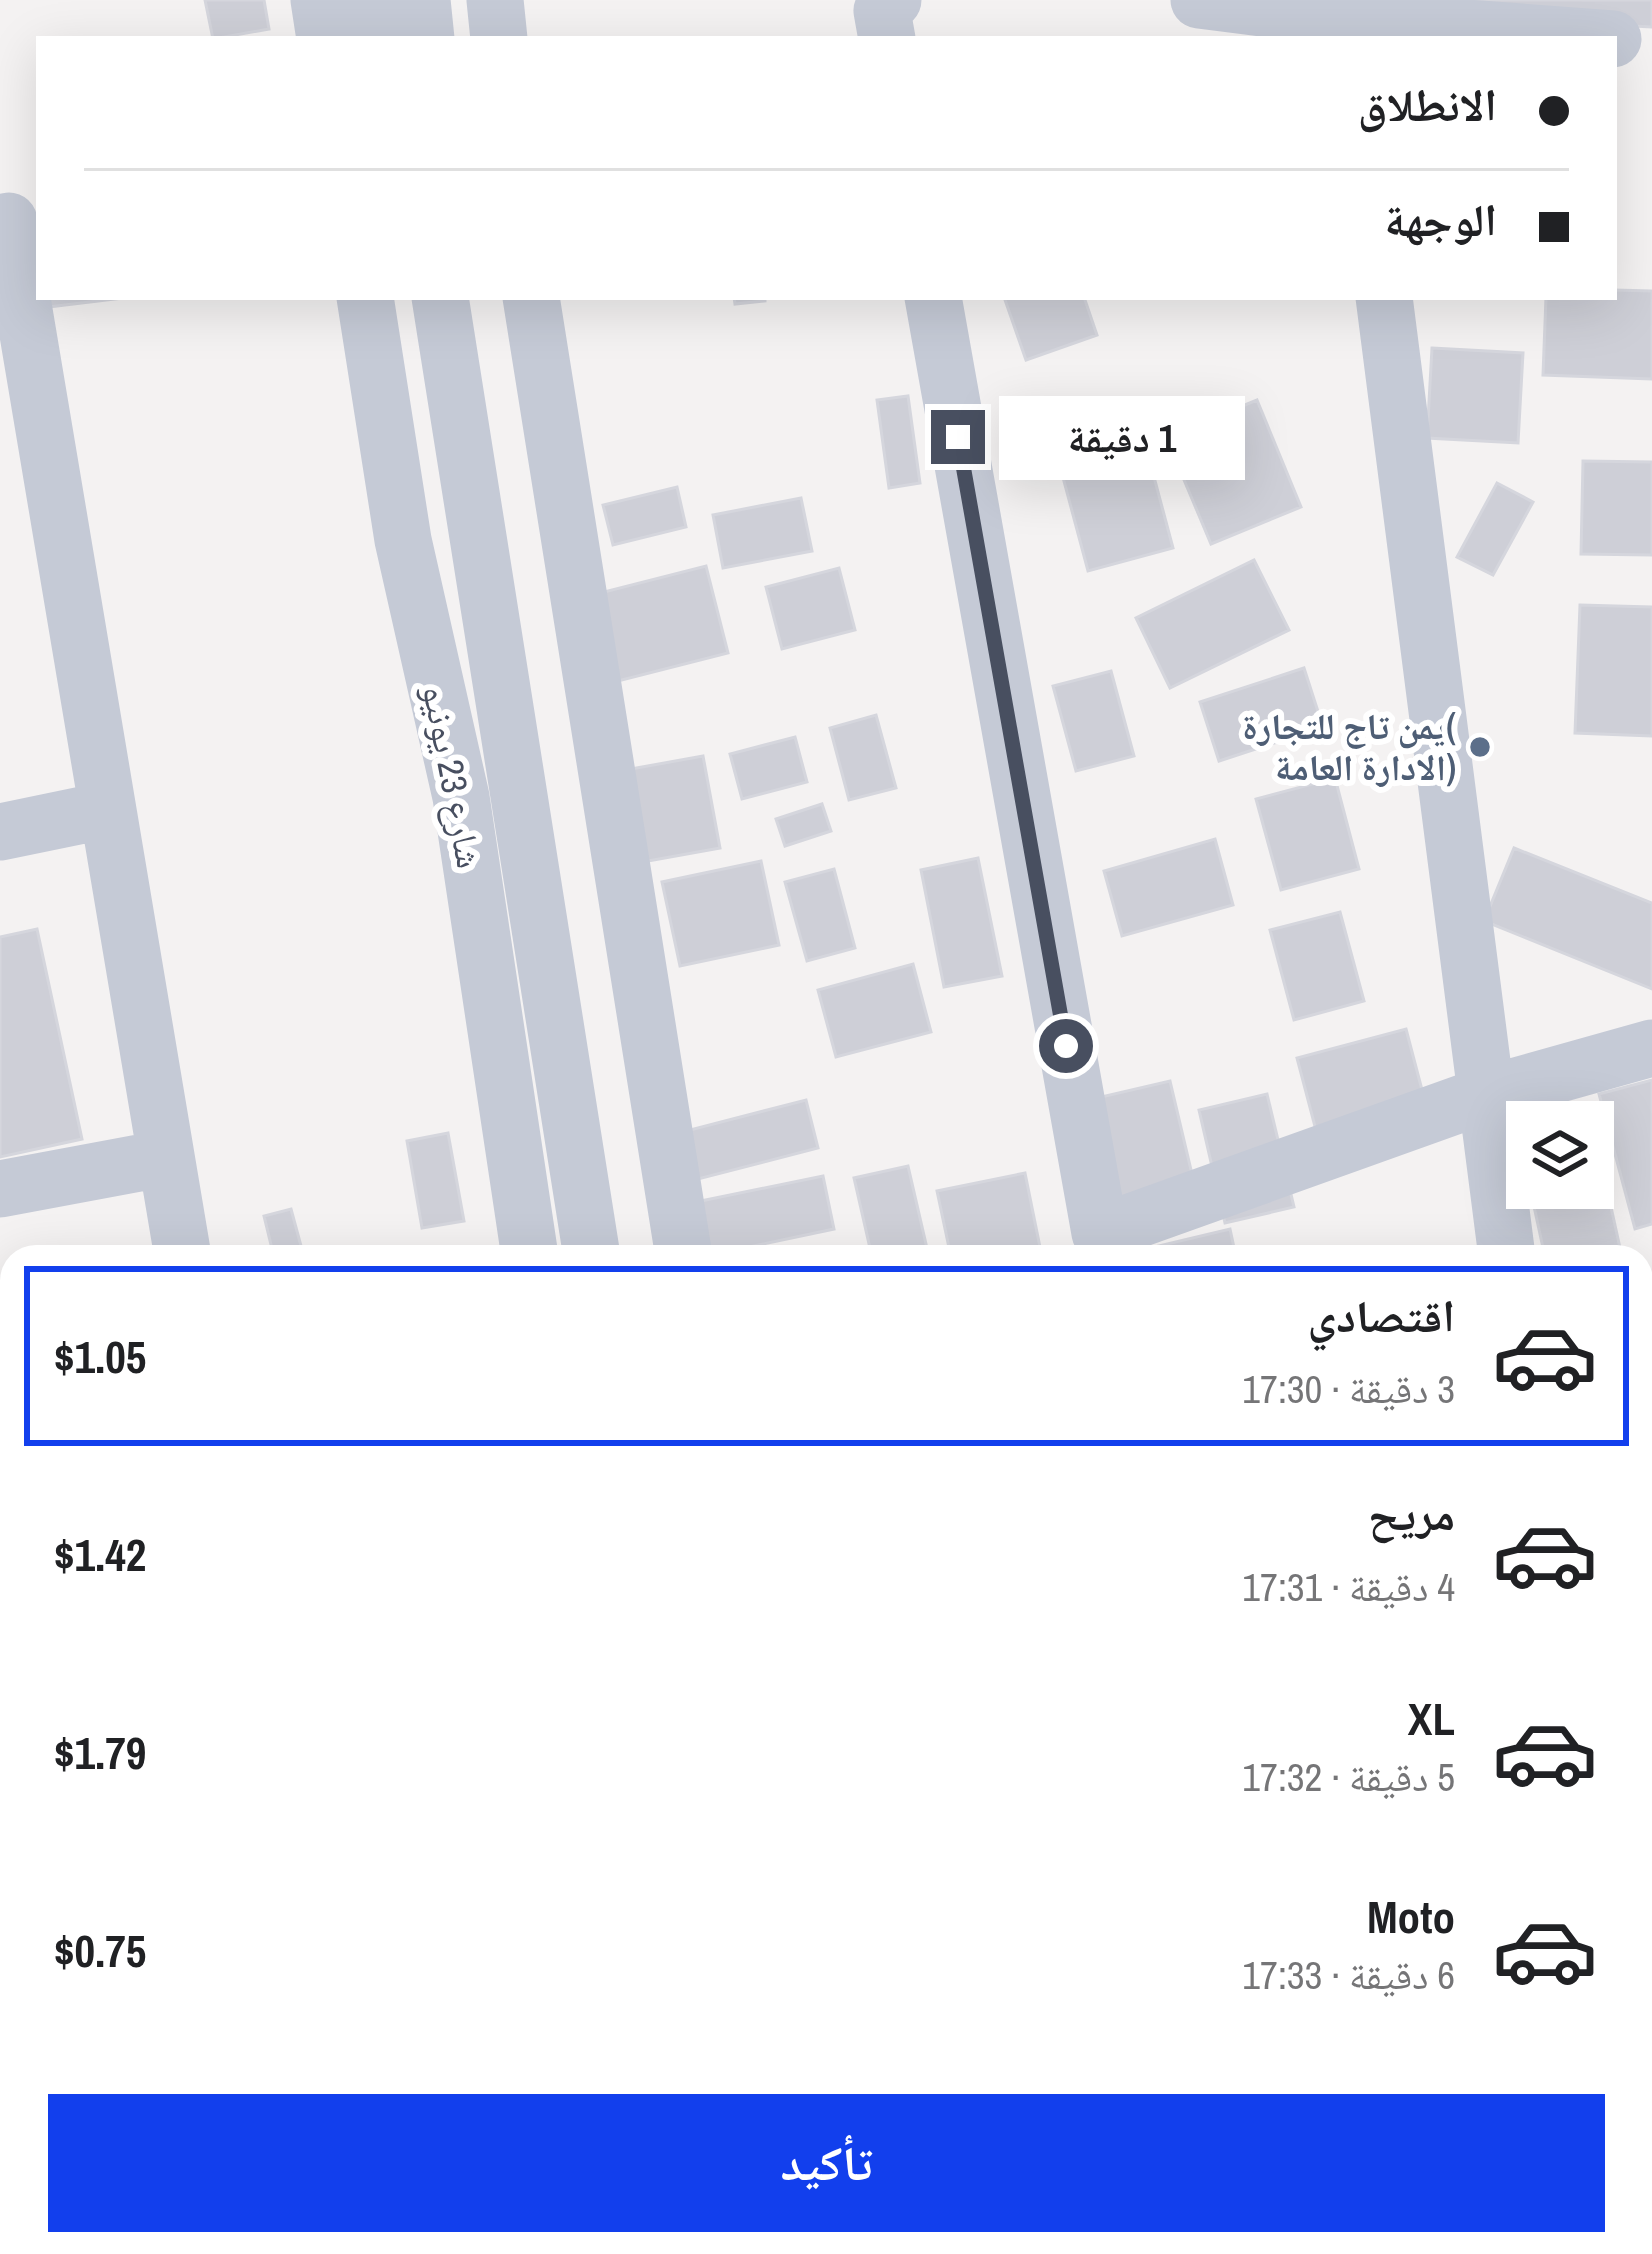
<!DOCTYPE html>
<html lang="ar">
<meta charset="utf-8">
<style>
body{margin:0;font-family:"Archivo Narrow","Noto Naskh Arabic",sans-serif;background:#f2f2f2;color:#202124;direction:rtl;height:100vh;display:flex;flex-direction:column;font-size:45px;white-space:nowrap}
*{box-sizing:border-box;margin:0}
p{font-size:39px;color:#757577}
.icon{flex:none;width:66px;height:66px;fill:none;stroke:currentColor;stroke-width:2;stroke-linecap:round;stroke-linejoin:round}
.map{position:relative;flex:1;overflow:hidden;direction:ltr}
.sheet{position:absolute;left:0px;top:1245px;width:1653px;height:1011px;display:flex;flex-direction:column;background:#fff;border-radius:36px 36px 0 0;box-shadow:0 12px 48px #0002;direction:rtl}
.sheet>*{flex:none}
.hud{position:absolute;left:36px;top:36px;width:1581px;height:264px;border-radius:0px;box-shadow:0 12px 48px #0002;direction:rtl;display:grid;align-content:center;height:264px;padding:0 48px;background:#fff}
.buttons{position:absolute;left:1506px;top:1101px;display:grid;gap:24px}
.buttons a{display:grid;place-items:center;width:108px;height:108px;border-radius:0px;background:#fff;box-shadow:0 12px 48px #0002;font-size:60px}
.end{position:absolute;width:54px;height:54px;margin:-27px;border:15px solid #484f60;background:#fff;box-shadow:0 0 0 6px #fff}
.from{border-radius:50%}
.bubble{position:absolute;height:84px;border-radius:0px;background:#fff;box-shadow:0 12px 48px #0002;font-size:39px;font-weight:700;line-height:84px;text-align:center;direction:rtl}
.hud b{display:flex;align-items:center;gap:42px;height:114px;font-size:45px}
.hud b+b{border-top:3px solid #e0e0e0}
.hud i{width:30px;height:30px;background:#202124}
ul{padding:21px 0 0;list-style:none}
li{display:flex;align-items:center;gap:36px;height:180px;margin:0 24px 18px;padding:0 24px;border:6px solid transparent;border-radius:0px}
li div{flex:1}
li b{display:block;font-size:45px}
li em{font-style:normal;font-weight:700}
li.current{border-color:#123fed}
li>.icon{width:108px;height:108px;stroke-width:1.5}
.button{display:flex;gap:24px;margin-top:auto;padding:24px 48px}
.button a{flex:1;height:138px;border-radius:0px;background:#123fed;color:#fff;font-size:48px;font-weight:700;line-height:138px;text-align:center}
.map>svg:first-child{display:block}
</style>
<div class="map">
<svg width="1652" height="2254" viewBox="0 0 1652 2254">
<rect width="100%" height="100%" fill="#f4f2f2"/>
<path fill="#cecfd7" stroke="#d5d6dd" stroke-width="3" d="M 205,0 L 264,0 L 269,29 L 213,39 Z
M 1373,0 L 1652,0 L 1652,27 L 1372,12 Z
M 1614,290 L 1652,291 L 1652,379 L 1543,375 L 1546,297 L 1614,297 Z
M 39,297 L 131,297 L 40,308 Z
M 734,297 L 765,297 L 765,301 L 735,304 Z
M 1004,297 L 1084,297 L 1097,335 L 1026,360 Z
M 1432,348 L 1523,353 L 1518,443 L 1427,438 Z
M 908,396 L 920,483 L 889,488 L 877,400 Z
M 1257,400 L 1301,507 L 1211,544 L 1166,437 Z
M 1138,417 L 1173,548 L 1088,571 L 1053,440 Z
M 1583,461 L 1652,462 L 1652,555 L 1581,554 Z
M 1497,483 L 1533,502 L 1493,575 L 1457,557 Z
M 677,487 L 686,527 L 613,545 L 603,505 Z
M 801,498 L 812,551 L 723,568 L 713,515 Z
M 1254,560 L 1289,630 L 1170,688 L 1136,618 Z
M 706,566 L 728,653 L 618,681 L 596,594 Z
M 839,568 L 855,630 L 782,649 L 766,587 Z
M 1580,605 L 1652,607 L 1652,736 L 1575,733 Z
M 1304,668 L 1323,727 L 1219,761 L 1200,702 Z
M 1111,671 L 1134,756 L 1076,771 L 1053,686 Z
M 876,715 L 896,788 L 849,800 L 830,728 Z
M 795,737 L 807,782 L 742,799 L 730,754 Z
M 703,756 L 720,848 L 648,861 L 631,769 Z
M 1335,778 L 1359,869 L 1281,890 L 1256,799 Z
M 822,804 L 831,831 L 785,846 L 776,819 Z
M 1215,839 L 1233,905 L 1122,936 L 1104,871 Z
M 1514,848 L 1652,903 L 1652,989 L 1484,921 Z
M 978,858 L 1002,976 L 944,987 L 921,870 Z
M 761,861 L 779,945 L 680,966 L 662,882 Z
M 834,869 L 855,948 L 807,961 L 785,882 Z
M 1340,912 L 1364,1001 L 1294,1020 L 1270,930 Z
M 37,929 L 82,1139 L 0,1157 L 0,937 Z
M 913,964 L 931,1032 L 836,1057 L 818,990 Z
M 1406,1029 L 1427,1109 L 1318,1138 L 1297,1058 Z
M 1652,1080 L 1652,1224 L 1635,1229 L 1599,1094 Z
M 1170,1081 L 1195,1187 L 1113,1206 L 1088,1100 Z
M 1267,1094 L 1294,1207 L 1225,1223 L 1199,1110 Z
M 806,1100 L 818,1148 L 698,1179 L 686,1131 Z
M 448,1133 L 464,1221 L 422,1228 L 407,1141 Z
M 1598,1148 L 1622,1257 L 1545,1257 L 1530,1188 L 1593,1188 L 1593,1149 Z
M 908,1166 L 929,1257 L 872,1257 L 854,1178 Z
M 1025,1173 L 1042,1257 L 951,1257 L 937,1191 Z
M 823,1176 L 834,1229 L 707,1256 L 696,1202 Z
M 291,1209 L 304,1257 L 274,1257 L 264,1216 Z
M 1230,1229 L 1236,1257 L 1152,1257 L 1150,1248 Z
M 12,1317 L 12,1377 L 0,1322 Z
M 12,1662 L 12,1814 L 6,1815 L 0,1784 L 0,1664 Z
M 1652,1879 L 1652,1947 L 1646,1948 L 1641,1928 L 1641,1882 Z
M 198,2244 L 303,2244 L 305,2254 L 200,2254 Z
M 861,2244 L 1006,2244 L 1008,2254 L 864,2254 Z
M 1028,2244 L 1135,2244 L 1138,2254 L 1030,2254 Z"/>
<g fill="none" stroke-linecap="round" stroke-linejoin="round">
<path stroke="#c5cad6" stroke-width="57" d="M 319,0 L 325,39
M 370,0 L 377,39
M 422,0 L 426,39
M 495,0 L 499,39
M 1199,0 L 1348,19 L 1613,39
M 887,39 L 882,11 L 893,0
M 0,223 L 9,221 L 183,1257
M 365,297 L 403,540 L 461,797 L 530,1257
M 440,297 L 592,1257
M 531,297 L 684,1257
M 933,297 L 1100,1233 L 1488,1094 L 1652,1048
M 1384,297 L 1507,1257
M 0,832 L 107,810
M 0,1189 L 166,1158
M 1641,1487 L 1652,1485
M 0,1542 L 12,1540
M 0,1852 L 12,1927
M 1641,1961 L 1652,1961
M 63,2244 L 65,2254
M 378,2244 L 380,2254
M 680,2244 L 682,2254
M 748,2244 L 750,2254
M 829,2244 L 830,2254
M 1231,2244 L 1232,2254"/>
</g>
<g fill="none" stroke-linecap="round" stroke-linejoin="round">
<path stroke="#484f60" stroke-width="15" d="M 958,437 L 1066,1046"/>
</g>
<circle fill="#5c6f8a" stroke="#fff" stroke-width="4.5" cx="1480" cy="747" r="12"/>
<g text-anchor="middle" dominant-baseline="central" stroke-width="12" stroke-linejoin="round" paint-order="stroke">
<g font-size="36" font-weight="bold" fill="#4e5e75" stroke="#fff" text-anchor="end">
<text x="1456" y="726">يمن تاج للتجارة(<tspan x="1456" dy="41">الادارة العامة)</tspan></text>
</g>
<g font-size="36" fill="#484f60" stroke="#fff">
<text transform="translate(453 776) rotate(79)">شارع 23 يونيو</text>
</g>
</g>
</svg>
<div class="buttons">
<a><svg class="icon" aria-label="layers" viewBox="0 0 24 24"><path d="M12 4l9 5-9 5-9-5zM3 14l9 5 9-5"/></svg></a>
</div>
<i class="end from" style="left:1066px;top:1046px"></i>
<i class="end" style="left:958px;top:437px"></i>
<div class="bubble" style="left:999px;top:396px;width:246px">1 دقيقة</div>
<div class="hud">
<b><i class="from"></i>الانطلاق</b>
<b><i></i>الوجهة</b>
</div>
<section class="sheet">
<ul>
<li class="current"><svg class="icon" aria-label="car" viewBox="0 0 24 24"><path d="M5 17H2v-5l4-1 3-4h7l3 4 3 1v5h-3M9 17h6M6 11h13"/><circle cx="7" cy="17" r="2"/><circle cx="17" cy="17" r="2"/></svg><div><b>اقتصادي</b><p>3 دقيقة · 17:30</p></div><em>$1.05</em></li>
<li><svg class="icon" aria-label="car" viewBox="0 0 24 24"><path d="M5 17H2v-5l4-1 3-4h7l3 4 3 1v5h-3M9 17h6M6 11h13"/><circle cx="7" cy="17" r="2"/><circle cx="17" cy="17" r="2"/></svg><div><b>مريح</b><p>4 دقيقة · 17:31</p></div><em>$1.42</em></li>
<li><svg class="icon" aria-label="car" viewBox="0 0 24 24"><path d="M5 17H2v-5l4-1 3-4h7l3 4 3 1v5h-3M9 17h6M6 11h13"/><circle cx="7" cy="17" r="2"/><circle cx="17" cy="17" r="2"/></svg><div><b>XL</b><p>5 دقيقة · 17:32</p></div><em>$1.79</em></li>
<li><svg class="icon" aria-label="car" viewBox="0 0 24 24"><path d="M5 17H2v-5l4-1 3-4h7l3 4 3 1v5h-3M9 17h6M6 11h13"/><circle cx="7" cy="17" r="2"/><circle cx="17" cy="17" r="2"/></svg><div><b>Moto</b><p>6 دقيقة · 17:33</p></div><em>$0.75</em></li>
</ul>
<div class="button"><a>تأكيد</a></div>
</section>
</div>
